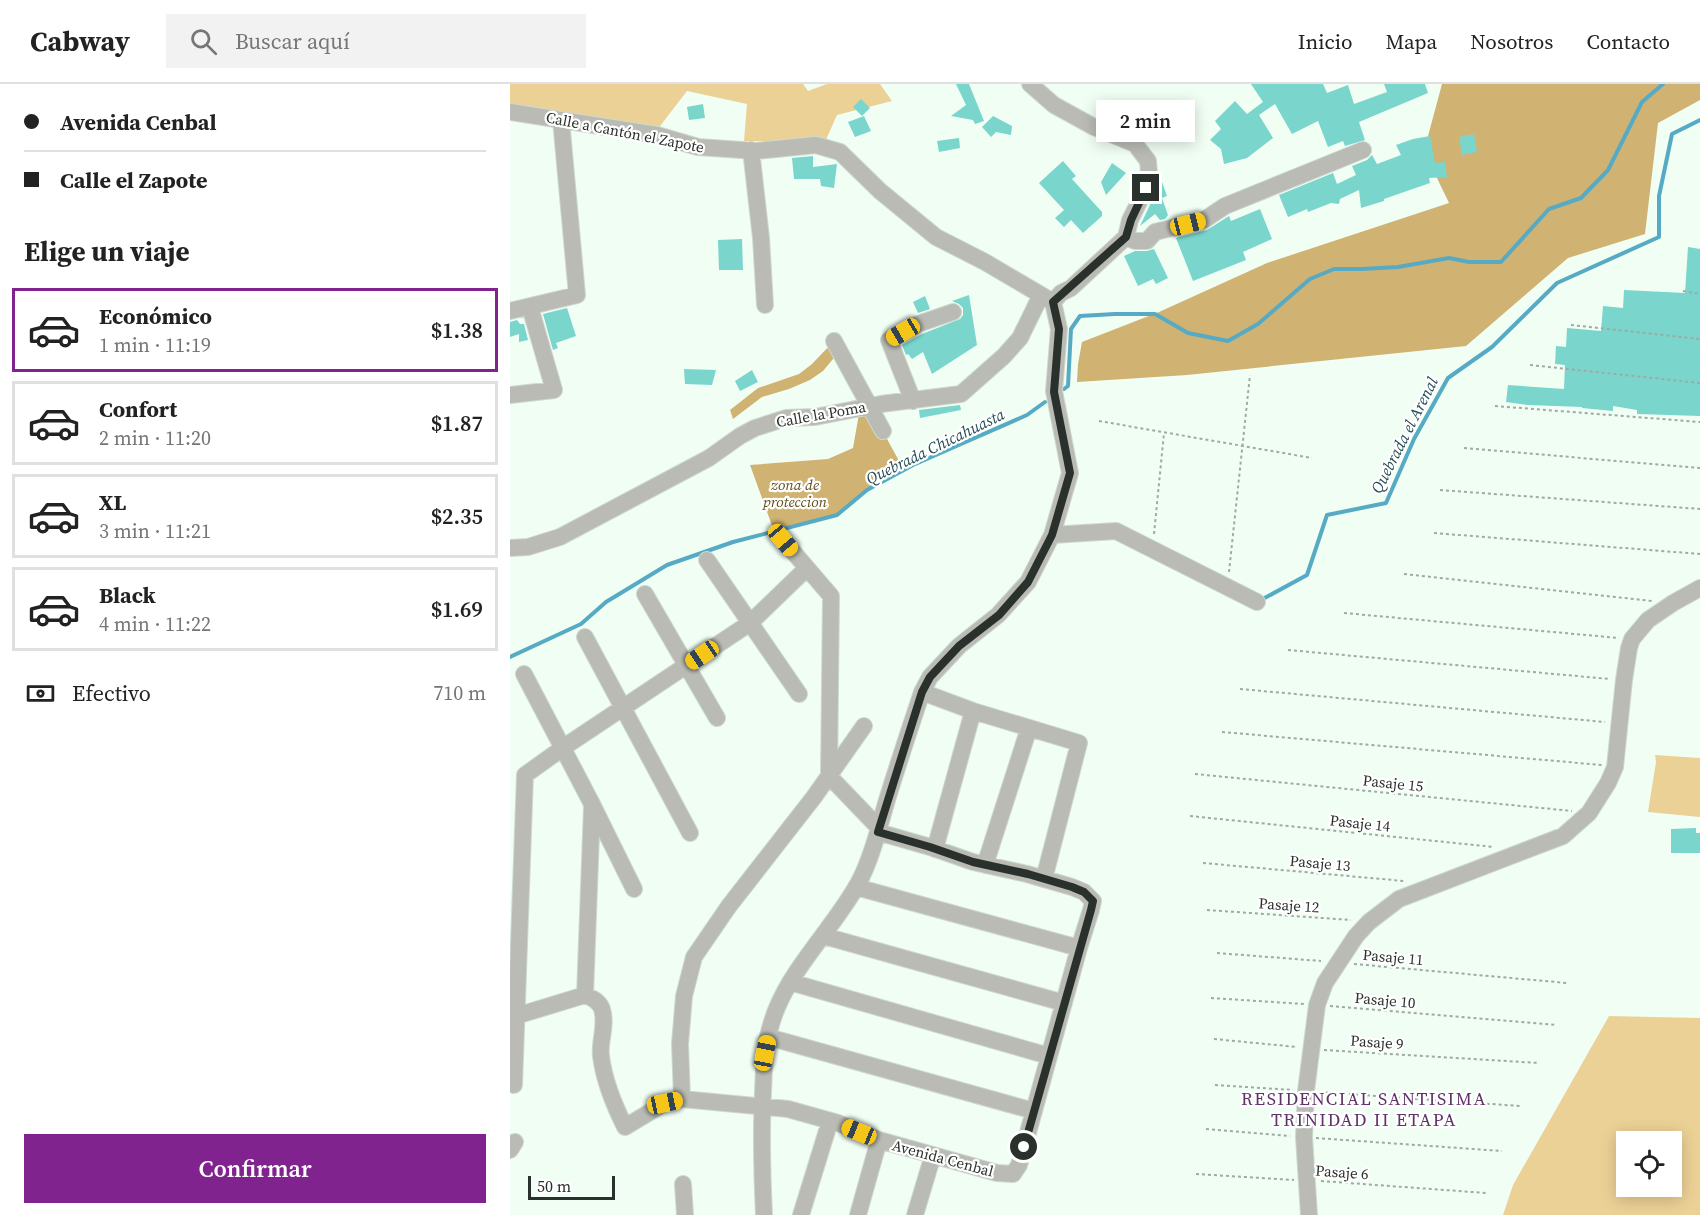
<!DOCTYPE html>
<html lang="es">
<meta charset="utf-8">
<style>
body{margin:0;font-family:"Source Serif 4",serif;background:#f2f2f2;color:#222;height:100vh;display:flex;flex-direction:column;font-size:22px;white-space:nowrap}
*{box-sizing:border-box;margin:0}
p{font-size:20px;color:#767676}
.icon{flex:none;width:33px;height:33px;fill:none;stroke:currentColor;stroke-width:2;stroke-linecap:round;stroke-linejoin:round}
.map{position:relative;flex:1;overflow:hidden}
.details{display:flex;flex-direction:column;background:#fff;width:510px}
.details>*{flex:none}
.banner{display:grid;align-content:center;height:132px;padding:0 24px;background:#fff}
.buttons{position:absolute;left:1106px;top:1047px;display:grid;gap:12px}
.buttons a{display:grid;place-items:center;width:66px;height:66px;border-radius:0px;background:#fff;box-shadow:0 3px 15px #0003;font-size:30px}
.scale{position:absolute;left:18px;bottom:15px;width:87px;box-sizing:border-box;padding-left:6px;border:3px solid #2a312c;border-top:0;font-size:16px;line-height:21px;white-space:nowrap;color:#2a312c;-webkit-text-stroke:4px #fff;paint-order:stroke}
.end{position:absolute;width:27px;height:27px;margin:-14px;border:8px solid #2a312c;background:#fff;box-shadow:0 0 0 3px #fff}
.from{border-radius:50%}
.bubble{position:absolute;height:42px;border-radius:0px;background:#fff;box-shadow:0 3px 15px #0003;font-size:20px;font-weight:600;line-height:42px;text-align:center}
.car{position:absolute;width:18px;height:36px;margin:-18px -9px;border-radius:8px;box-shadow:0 0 4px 2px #0007;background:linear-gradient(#f5c518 24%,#345 0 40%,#f5c518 0 76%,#345 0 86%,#f5c518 0)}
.banner b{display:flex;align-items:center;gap:21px;height:57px;font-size:22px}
.banner b+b{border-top:2px solid #e0e0e0}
.banner i{width:15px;height:15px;background:#222}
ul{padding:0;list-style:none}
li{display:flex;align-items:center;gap:18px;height:84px;margin:0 12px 9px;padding:0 12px;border:3px solid #e0e0e0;border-radius:0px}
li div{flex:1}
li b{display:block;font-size:22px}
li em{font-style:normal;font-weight:600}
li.selected{border-color:#80238f}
li>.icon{width:54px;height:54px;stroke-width:1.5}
h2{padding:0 24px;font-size:27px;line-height:72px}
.pay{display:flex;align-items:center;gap:15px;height:66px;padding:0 24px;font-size:22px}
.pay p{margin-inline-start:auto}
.button{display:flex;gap:12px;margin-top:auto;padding:12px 24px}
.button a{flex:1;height:69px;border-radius:0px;background:#80238f;color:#fff;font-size:24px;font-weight:600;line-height:69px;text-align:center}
header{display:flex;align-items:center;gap:36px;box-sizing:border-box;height:84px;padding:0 30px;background:#fff;border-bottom:2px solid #e0e0e0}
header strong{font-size:28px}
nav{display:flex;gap:33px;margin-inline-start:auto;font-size:21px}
.search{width:420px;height:54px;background:#f2f2f2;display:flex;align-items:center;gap:15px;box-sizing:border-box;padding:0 21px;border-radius:0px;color:#767676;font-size:22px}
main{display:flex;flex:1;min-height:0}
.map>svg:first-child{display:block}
</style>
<header>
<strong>Cabway</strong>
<div class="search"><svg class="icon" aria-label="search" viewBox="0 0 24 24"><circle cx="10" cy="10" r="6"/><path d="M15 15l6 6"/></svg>Buscar aquí</div>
<nav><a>Inicio</a><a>Mapa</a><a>Nosotros</a><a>Contacto</a></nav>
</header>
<main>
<section class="details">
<div class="banner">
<b><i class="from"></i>Avenida Cenbal</b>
<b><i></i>Calle el Zapote</b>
</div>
<h2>Elige un viaje</h2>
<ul>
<li class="selected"><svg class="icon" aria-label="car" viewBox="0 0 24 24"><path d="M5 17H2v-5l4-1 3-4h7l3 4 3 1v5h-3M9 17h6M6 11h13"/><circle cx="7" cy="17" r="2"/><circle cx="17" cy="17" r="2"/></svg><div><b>Económico</b><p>1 min · 11:19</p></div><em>$1.38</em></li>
<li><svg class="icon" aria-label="car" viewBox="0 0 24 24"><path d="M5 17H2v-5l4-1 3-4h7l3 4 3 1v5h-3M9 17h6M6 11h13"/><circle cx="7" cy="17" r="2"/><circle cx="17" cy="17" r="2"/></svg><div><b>Confort</b><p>2 min · 11:20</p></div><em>$1.87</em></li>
<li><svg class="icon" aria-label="car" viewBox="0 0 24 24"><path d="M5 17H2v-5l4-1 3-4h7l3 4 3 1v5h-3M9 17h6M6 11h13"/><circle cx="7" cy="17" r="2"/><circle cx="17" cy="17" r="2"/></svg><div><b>XL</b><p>3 min · 11:21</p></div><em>$2.35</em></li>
<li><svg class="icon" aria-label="car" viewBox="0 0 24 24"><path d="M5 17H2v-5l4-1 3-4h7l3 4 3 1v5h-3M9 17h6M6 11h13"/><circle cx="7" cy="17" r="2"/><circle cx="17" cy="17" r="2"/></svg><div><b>Black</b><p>4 min · 11:22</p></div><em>$1.69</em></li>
</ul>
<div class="pay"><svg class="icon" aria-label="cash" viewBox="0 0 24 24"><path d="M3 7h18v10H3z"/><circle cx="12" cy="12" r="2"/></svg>Efectivo<p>710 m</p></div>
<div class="button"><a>Confirmar</a></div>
</section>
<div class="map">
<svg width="1190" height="1131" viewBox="0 0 1190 1131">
<rect width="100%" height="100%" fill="#f1fef4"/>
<path fill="#ecd196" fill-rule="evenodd" d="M 0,0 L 293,0 L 298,7 L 317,0 L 370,0 L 382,17 L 327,31 L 315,58 L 234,57 L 237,20 L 177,7 L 147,46 L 0,25 Z
M 1145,671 L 1190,674 L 1190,733 L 1138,728 L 1146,678 Z
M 1099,932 L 1190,934 L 1190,1131 L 993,1131 L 1003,1101 ZM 1116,1058 L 1161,1058 L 1161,1102 L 1116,1102 Z"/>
<path fill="#d0b373" d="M 932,0 L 1190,0 L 1190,16 L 1148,39 L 1135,150 L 1058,174 L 956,262 L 677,291 L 567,298 L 568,280 L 572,258 L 649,228 L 757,179 L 939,119 L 914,67 Z
M 324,257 L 328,269 L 313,287 L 300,296 L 279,305 L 252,313 L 223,335 L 220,326 L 248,304 L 289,290 L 302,280 Z
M 359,322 L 394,386 L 357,406 L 325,432 L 264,447 L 240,381 L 318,375 L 343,364 L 350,324 Z"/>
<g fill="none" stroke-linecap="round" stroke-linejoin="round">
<path stroke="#57aac4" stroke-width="4" d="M 554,305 L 558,302 L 561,245 L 570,232 L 605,230 L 645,230 L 678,249 L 718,257 L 748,240 L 800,195 L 824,185 L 852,185 L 888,183 L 939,174 L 959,178 L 991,178 L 1039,125 L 1071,114 L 1098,86 L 1132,18 L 1153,0
M 751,516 L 797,491 L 817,431 L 876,419 L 904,355 L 938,294 L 982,263 L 1047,199 L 1149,153 L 1149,112 L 1162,50 L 1190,36
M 0,573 L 71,540 L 96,518 L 157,481 L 223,458 L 327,431 L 357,406 L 403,381 L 517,331 L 535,318"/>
</g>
<path fill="#7ad5cc" d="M 446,0 L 459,0 L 474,37 L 465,40 L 463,36 L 441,32 L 456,21 Z
M 741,0 L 813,0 L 817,9 L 838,1 L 844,20 L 877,8 L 874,0 L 915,0 L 918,9 L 849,38 L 855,56 L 835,62 L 833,57 L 818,63 L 808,37 L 782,50 L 765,20 L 749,31 L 763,54 L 737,74 L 714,80 L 711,65 L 700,56 L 711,45 L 705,37 L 725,17 L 737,30 L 753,18 Z
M 351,15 L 360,24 L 352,32 L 343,23 Z
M 193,20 L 195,34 L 179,36 L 177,23 Z
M 617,21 L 626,28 L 617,39 L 609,32 Z
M 354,32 L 361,47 L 345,53 L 338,38 Z
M 483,32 L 502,42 L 501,51 L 486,48 L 481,53 L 472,43 Z
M 964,50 L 967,68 L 952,71 L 949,53 Z
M 920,52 L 925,79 L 935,78 L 937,93 L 919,94 L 920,99 L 874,115 L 874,117 L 851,124 L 849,106 L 830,115 L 829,120 L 821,119 L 798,128 L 797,125 L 778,133 L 769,111 L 823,89 L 827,100 L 846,91 L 842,82 L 857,76 L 862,71 L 867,80 L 891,71 L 886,61 L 903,55 Z
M 449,54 L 450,64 L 429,68 L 427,57 Z
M 303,72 L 303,83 L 327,80 L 324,104 L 311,102 L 310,95 L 284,95 L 282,74 Z
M 553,77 L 566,92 L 562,95 L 592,128 L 592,132 L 573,149 L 561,136 L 554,143 L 545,134 L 554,126 L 529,99 Z
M 602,79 L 616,89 L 596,111 L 591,98 Z
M 651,95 L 657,112 L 652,114 L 658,131 L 655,135 L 650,136 L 645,130 L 630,142 L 646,108 L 648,100 Z
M 750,125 L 762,155 L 733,168 L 736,176 L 683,197 L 666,154 L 697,146 L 719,132 L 721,137 Z
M 232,155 L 233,186 L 209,186 L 208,156 Z
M 1178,163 L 1190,165 L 1190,332 L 1127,330 L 1127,326 L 1103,322 L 1103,327 L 1072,324 L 1072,323 L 1018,321 L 996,318 L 998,301 L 1054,305 L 1055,281 L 1045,280 L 1046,262 L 1056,263 L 1057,244 L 1091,247 L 1093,222 L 1113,224 L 1114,206 L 1175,209 Z
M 644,165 L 658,194 L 646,200 L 643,195 L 628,202 L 614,172 L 625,167 L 637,167 Z
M 459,211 L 467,261 L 422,290 L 413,268 L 402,275 L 398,270 L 396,271 L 392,261 L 412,250 L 450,235 L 453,231 L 453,224 L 449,220 L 442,217 Z
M 415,212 L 420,225 L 408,229 L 403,218 Z
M 57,224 L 66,252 L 46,259 L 48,264 L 43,266 L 33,230 Z
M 7,236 L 10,240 L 14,240 L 18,256 L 9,258 L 9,250 L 0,253 L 0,238 Z
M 174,285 L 206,286 L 202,301 L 175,300 Z
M 242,286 L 248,298 L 230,307 L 225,297 Z
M 450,321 L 451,326 L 410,334 L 409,326 Z
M 1186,744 L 1186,749 L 1190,749 L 1190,769 L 1161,769 L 1161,745 Z"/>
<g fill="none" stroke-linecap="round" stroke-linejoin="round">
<g stroke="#cdd9d0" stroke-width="18">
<path id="minor" d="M 520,0 L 544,21 L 584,43 L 625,60 L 638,77 L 639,89 L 636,104 L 620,136 L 616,153 L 561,204 L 551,209 L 543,218
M 0,28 L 147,51 L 188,63 L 246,67 L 306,61 L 330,68 L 370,107 L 426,153 L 475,178 L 543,218 L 549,245 L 544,307 L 560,389 L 542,451 L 518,498 L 488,531 L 449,562 L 420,593 L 412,608 C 400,644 388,680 377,716 C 369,743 362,773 349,798 C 323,846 275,889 261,941 C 254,963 254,985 253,1008 C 251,1049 252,1090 254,1131
M 241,66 L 251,154 L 255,221
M 616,153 L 625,157 L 637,157 L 645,148 L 694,136 L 715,122 L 853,66
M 0,227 L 67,211 L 51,36
M 324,257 L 373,347
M 0,311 L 44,306 L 20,223
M 403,317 L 379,256 L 408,240 L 443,228
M 542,451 L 606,447 L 747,518
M 273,456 L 321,512 L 319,692 L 369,744
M 0,464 L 18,463 L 50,453 L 199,374 L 230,352 L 245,344 L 276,334 L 305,333 L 371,320 L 451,310 L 494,272 L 510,254 L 531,211
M 197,476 L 289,610
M 135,510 L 207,634
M 75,553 L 180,749
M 14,590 L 82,720 L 124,805
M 412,608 L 463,627 L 569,659 L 534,795
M 425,765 L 463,627
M 475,781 L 519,644
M 346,803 L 569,864
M 314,852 L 554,919
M 280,898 L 539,972
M 75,911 L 82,723
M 0,931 L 6,932 L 75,911 C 82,914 89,917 92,925 C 97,942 89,957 91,972 C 94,997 104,1021 115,1043 L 155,1019 L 172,1015 L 278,1025 L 328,1039 L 369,1056 L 487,1089 L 503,1090 L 509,1081 L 569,864 L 581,826 L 583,817 L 574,808 L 562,803 L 517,790 L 463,778 L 420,763 L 368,748
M 258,953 L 524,1027
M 4,1001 L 15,691 L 54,663 L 240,539 L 297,484
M 172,1015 L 170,960 L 174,912 L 184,873 L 219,822 L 304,713 L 354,642
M 0,1066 L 5,1058
M 173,1100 L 175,1131
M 291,1131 L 320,1037
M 348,1131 L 369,1056
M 405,1131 L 423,1071
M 799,1131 L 794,1053 L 796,1007 L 807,921 L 815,899 L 846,852 L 859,838 L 889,815 L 1053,752 L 1079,729 L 1098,699 L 1105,683 L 1114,596 L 1119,564 L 1122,555 L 1138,536 L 1163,519 L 1190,504"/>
</g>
<path stroke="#9faaa2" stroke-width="2" stroke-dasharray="3 3" stroke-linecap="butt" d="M 1173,207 L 1190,210
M 1061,241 L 1190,255
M 1020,281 L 1190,299
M 985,322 L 1190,338
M 589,337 L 802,374
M 954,364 L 1190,384
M 930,406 L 1190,425
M 924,449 L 1190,470
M 644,450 L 654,349
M 719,488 L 740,291
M 894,490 L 1142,517
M 834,529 L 1109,554
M 778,566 L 1100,595
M 730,605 L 1095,638
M 712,648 L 1092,681
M 685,690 L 1062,727
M 680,732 L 984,763
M 693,779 L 894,797
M 697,826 L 841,836
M 707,869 L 811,877
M 844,880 L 1057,899
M 701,914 L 794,920
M 820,922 L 1047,941
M 704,955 L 787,963
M 814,966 L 1029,979
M 705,1001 L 783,1006
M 809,1008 L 1010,1022
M 696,1045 L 780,1052
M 806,1054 L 992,1067
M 686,1090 L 784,1096
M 811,1097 L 976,1109"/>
<use href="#minor" stroke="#b9bbb4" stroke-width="16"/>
</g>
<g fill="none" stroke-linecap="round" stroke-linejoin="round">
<path stroke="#2a312c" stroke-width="8" d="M 514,1063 L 581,826 L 583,817 L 574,808 L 562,803 L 518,790 L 463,778 L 420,763 L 368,748 L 412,608 L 420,593 L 449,562 L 489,531 L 518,498 L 542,451 L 560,389 L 544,308 L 549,245 L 543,218 L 616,153 L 621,136 L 636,104"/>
</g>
<g text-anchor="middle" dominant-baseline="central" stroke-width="4.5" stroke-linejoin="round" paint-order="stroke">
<g font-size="15" fill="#2a312c" stroke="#fff">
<text transform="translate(115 48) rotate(11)">Calle a Cantón el Zapote</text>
<text transform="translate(311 330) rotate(-10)">Calle la Poma</text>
<text transform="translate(883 699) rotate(6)">Pasaje 15</text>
<text transform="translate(850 739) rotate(6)">Pasaje 14</text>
<text transform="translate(810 779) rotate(5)">Pasaje 13</text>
<text transform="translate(779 821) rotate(4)">Pasaje 12</text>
<text transform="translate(883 873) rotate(5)">Pasaje 11</text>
<text transform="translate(875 916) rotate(5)">Pasaje 10</text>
<text transform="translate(867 958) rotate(4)">Pasaje 9</text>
<text transform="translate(433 1074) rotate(15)">Avenida Cenbal</text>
<text transform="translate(832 1088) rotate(4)">Pasaje 6</text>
</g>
<g font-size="15" font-style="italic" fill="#624e1d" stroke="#fff">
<text x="285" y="400">zona de<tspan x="285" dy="17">proteccion</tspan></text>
</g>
<g font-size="16" font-style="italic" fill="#234955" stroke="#fff">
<text transform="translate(894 351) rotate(-63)">Quebrada el Arenal</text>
<text transform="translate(425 362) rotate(-26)">Quebrada Chicahuasta</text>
</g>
<g font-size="18" letter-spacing="1.5" fill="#603368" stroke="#fff">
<text x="854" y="1014">RESIDENCIAL SANTISIMA<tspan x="854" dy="21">TRINIDAD II ETAPA</tspan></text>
</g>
</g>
</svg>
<div class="buttons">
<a><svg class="icon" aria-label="locate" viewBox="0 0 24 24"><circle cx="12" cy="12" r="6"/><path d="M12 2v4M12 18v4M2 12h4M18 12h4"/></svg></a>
</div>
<div class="scale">50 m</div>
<i class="end from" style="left:514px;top:1063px"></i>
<i class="end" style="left:636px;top:104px"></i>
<div class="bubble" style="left:586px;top:16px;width:99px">2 min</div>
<i class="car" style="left:678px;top:140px;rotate:76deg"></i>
<i class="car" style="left:393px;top:248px;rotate:240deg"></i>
<i class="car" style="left:273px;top:456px;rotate:140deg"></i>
<i class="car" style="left:192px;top:571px;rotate:236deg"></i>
<i class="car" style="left:255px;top:969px;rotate:11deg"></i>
<i class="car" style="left:155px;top:1019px;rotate:78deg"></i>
<i class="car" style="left:349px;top:1048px;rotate:292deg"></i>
</div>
</main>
